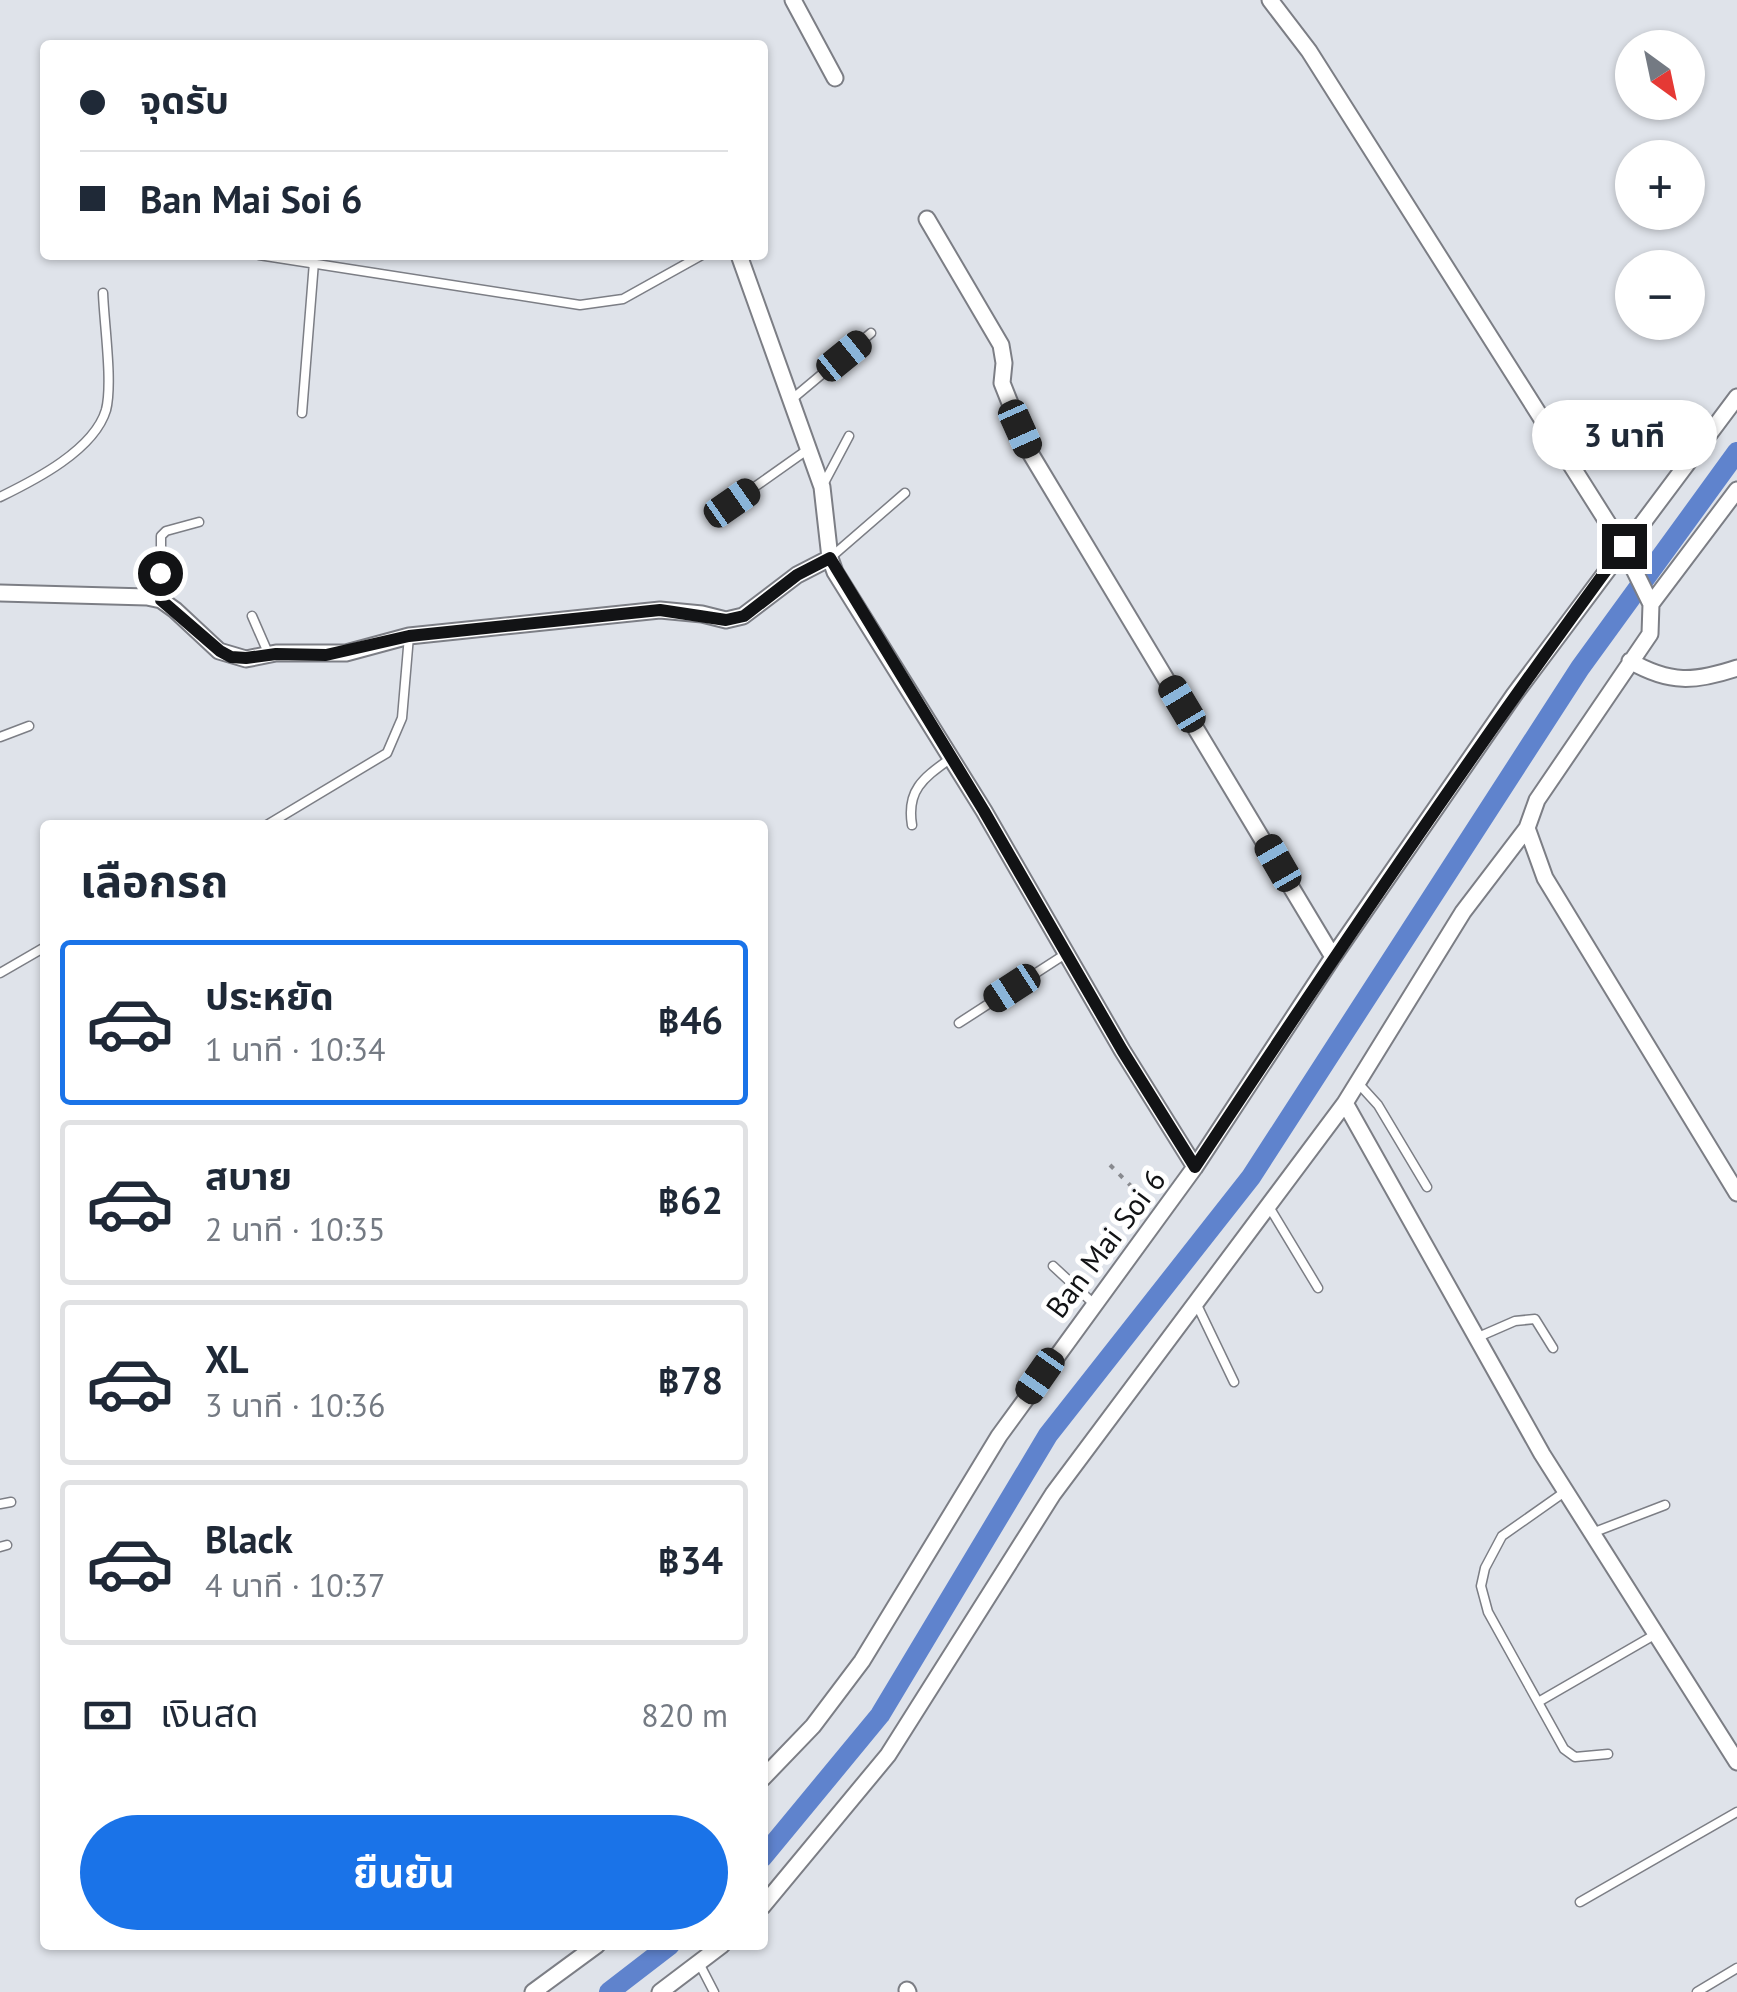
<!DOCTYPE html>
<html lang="th">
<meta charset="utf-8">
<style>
body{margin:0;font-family:"PT Sans","Noto Sans Thai",sans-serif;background:#f2f2f3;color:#1f2937;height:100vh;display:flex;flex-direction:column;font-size:38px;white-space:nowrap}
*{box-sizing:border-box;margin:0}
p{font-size:32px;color:#747a83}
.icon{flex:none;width:55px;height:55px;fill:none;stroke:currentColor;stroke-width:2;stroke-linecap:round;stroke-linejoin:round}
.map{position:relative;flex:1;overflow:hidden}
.sheet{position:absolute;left:40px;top:820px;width:728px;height:1130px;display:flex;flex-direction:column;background:#fff;border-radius:10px;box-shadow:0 2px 8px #0004}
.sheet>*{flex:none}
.guide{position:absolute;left:40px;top:40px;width:728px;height:220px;border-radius:10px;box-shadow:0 2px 8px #0004;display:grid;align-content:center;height:220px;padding:0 40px;background:#fff}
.needle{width:65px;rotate:147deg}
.controls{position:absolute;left:1615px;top:30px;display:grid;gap:20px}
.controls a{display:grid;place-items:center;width:90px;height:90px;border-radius:50%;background:#fff;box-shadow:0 2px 8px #0004;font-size:50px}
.end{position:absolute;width:45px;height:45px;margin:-22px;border:12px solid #121315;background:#fff;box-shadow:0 0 0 5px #fff}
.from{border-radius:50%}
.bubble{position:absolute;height:70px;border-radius:35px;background:#fff;box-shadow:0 2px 8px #0004;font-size:32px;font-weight:700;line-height:70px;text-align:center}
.car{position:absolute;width:30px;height:60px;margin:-30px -15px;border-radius:12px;box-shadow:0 0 8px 2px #0007;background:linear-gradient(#222 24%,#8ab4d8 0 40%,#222 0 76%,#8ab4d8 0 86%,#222 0)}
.guide b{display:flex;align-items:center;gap:35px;height:95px;font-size:38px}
.guide b+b{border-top:2px solid #e0e1e3}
.guide i{width:25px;height:25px;background:#1f2937}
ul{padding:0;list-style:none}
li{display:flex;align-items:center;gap:30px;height:165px;margin:0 20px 15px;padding:0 20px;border:5px solid #e0e1e3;border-radius:10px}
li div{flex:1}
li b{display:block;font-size:38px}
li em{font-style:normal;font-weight:700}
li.on{border-color:#1a73e8}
li>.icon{width:90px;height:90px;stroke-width:1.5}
h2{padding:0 40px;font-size:45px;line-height:120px}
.pay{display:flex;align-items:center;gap:25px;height:110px;padding:0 40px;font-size:38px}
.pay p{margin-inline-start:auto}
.primary-button{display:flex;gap:20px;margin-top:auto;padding:20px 40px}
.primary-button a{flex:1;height:115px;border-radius:60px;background:#1a73e8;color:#fff;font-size:40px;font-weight:700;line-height:115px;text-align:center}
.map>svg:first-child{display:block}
</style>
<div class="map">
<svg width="1737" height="1992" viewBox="0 0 1737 1992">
<rect width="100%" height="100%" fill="#dfe3ea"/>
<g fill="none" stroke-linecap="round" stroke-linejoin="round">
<path stroke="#5f83cd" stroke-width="20" d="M 762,1858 L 880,1715 L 1048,1435 L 1251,1177 L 1580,668 L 1737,452
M 609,1992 L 670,1945"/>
<g stroke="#7c7e85" stroke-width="11">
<path id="service" d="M 259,255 L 580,305 L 623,299 L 702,255
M 791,400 L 871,333
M 302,413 L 314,262
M 823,485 L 849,436
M 0,497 C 35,480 94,450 106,410 C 113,383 104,323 103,293
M 732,503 L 807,450
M 830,558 L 905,493
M 161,600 L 161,536 L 166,531 L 199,522
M 252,616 L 269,655
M 0,737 L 29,726
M 267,825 L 387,753 L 402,718 L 409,636
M 912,825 C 906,789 925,777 951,758
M 0,973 L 45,947
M 959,1023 L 1067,953
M 1358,1083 L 1378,1105 L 1427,1187
M 1268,1205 L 1318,1288
M 1053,1266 L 1094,1304
M 1197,1305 L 1234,1382
M 1476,1338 L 1515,1321 L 1535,1319 L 1553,1348
M 1566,1491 L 1502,1536 L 1485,1568 L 1481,1586 L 1488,1612 L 1564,1749 L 1575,1757 L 1608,1754
M 0,1504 L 11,1502
M 1592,1533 L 1665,1505
M 0,1547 L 7,1545
M 1540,1701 L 1656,1634
M 1580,1902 L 1737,1812
M 699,1963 L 714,1992
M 1697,1992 L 1737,1968"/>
</g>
<g stroke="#7c7e85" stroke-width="19">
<path id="minor" d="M 793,0 L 835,78
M 1270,0 L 1309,51 L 1623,547 L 1651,604 L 1650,634 L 1537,800 L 1527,828 L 1545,878 L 1737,1193
M 927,219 L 1001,345 L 1004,363 L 1002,383 L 1029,451 L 1333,957
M 739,255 L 822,487 L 830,558 L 835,572 L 984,811 L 1122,1050 L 1195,1167
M 0,593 L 147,597 L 161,600 L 175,610 L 219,651 L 246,659 L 276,653 L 346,653 L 409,636 L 660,610 L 702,614 L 726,620 L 743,616 L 797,575 L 830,558
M 1651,604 L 1737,490
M 1630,661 C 1670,684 1695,682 1737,668
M 1345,1103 L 1542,1454 L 1737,1762
M 762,1779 L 813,1726 L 862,1661 L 999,1436 L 1195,1167 L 1333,957 L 1514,695 L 1737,397
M 762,1907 L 888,1755 L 1053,1494 L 1345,1103 L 1463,912 L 1527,828
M 907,1990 L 908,1992
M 533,1992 L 597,1945
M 660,1992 L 722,1945"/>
</g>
<path stroke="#888a8f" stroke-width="4" stroke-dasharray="5 8" stroke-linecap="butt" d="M 196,822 L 198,825
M 1110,1165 L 1149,1204"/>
<use href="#service" stroke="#fff" stroke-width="8"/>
<use href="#minor" stroke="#fff" stroke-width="15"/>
</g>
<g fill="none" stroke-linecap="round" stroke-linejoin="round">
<path stroke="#121315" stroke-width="12" d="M 160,573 L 161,600 L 220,651 L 231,657 L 246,658 L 276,654 L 326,655 L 409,636 L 660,610 L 726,620 L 744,616 L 797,575 L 830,558 L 984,811 L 1122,1050 L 1195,1167 C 1334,957 1474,749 1624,546"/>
</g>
<g text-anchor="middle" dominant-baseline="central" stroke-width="10" stroke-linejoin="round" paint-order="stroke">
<g font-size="30" fill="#121315" stroke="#fff">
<text transform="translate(1105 1243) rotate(-53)">Ban Mai Soi 6</text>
</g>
</g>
</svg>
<div class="controls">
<a><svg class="needle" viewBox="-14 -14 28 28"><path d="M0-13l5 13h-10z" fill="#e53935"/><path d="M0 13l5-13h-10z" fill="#747a83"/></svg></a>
<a>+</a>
<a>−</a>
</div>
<i class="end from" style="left:160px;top:573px"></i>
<i class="end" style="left:1624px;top:546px"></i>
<div class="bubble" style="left:1532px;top:400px;width:185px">3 นาที</div>
<i class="car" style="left:844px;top:356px;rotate:51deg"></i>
<i class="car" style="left:1020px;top:429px;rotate:156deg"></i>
<i class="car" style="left:732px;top:503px;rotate:55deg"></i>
<i class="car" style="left:1182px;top:704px;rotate:329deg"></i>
<i class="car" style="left:1278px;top:863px;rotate:330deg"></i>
<i class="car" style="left:1012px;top:988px;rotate:237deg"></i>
<i class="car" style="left:1040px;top:1376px;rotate:215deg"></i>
<div class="guide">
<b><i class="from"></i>จุดรับ</b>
<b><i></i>Ban Mai Soi 6</b>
</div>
<section class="sheet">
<h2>เลือกรถ</h2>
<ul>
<li class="on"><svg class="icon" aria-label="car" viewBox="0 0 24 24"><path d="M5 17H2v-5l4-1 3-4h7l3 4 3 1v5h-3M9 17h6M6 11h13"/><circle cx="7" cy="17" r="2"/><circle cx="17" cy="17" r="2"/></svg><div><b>ประหยัด</b><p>1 นาที · 10:34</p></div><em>฿46</em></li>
<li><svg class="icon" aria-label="car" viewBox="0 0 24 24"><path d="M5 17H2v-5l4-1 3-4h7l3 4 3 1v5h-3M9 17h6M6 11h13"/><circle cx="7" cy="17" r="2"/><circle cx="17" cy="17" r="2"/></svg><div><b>สบาย</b><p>2 นาที · 10:35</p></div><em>฿62</em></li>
<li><svg class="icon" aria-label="car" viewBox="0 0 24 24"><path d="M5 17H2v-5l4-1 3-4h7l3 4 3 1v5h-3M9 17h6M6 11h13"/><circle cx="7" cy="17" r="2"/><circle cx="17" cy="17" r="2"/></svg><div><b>XL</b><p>3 นาที · 10:36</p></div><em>฿78</em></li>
<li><svg class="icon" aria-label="car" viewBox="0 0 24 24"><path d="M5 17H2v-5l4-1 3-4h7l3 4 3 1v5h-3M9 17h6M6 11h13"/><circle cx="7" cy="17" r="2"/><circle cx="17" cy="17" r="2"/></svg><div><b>Black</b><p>4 นาที · 10:37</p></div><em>฿34</em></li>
</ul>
<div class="pay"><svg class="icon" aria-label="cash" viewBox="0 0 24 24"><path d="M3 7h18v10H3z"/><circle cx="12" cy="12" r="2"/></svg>เงินสด<p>820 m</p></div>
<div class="primary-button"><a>ยืนยัน</a></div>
</section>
</div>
